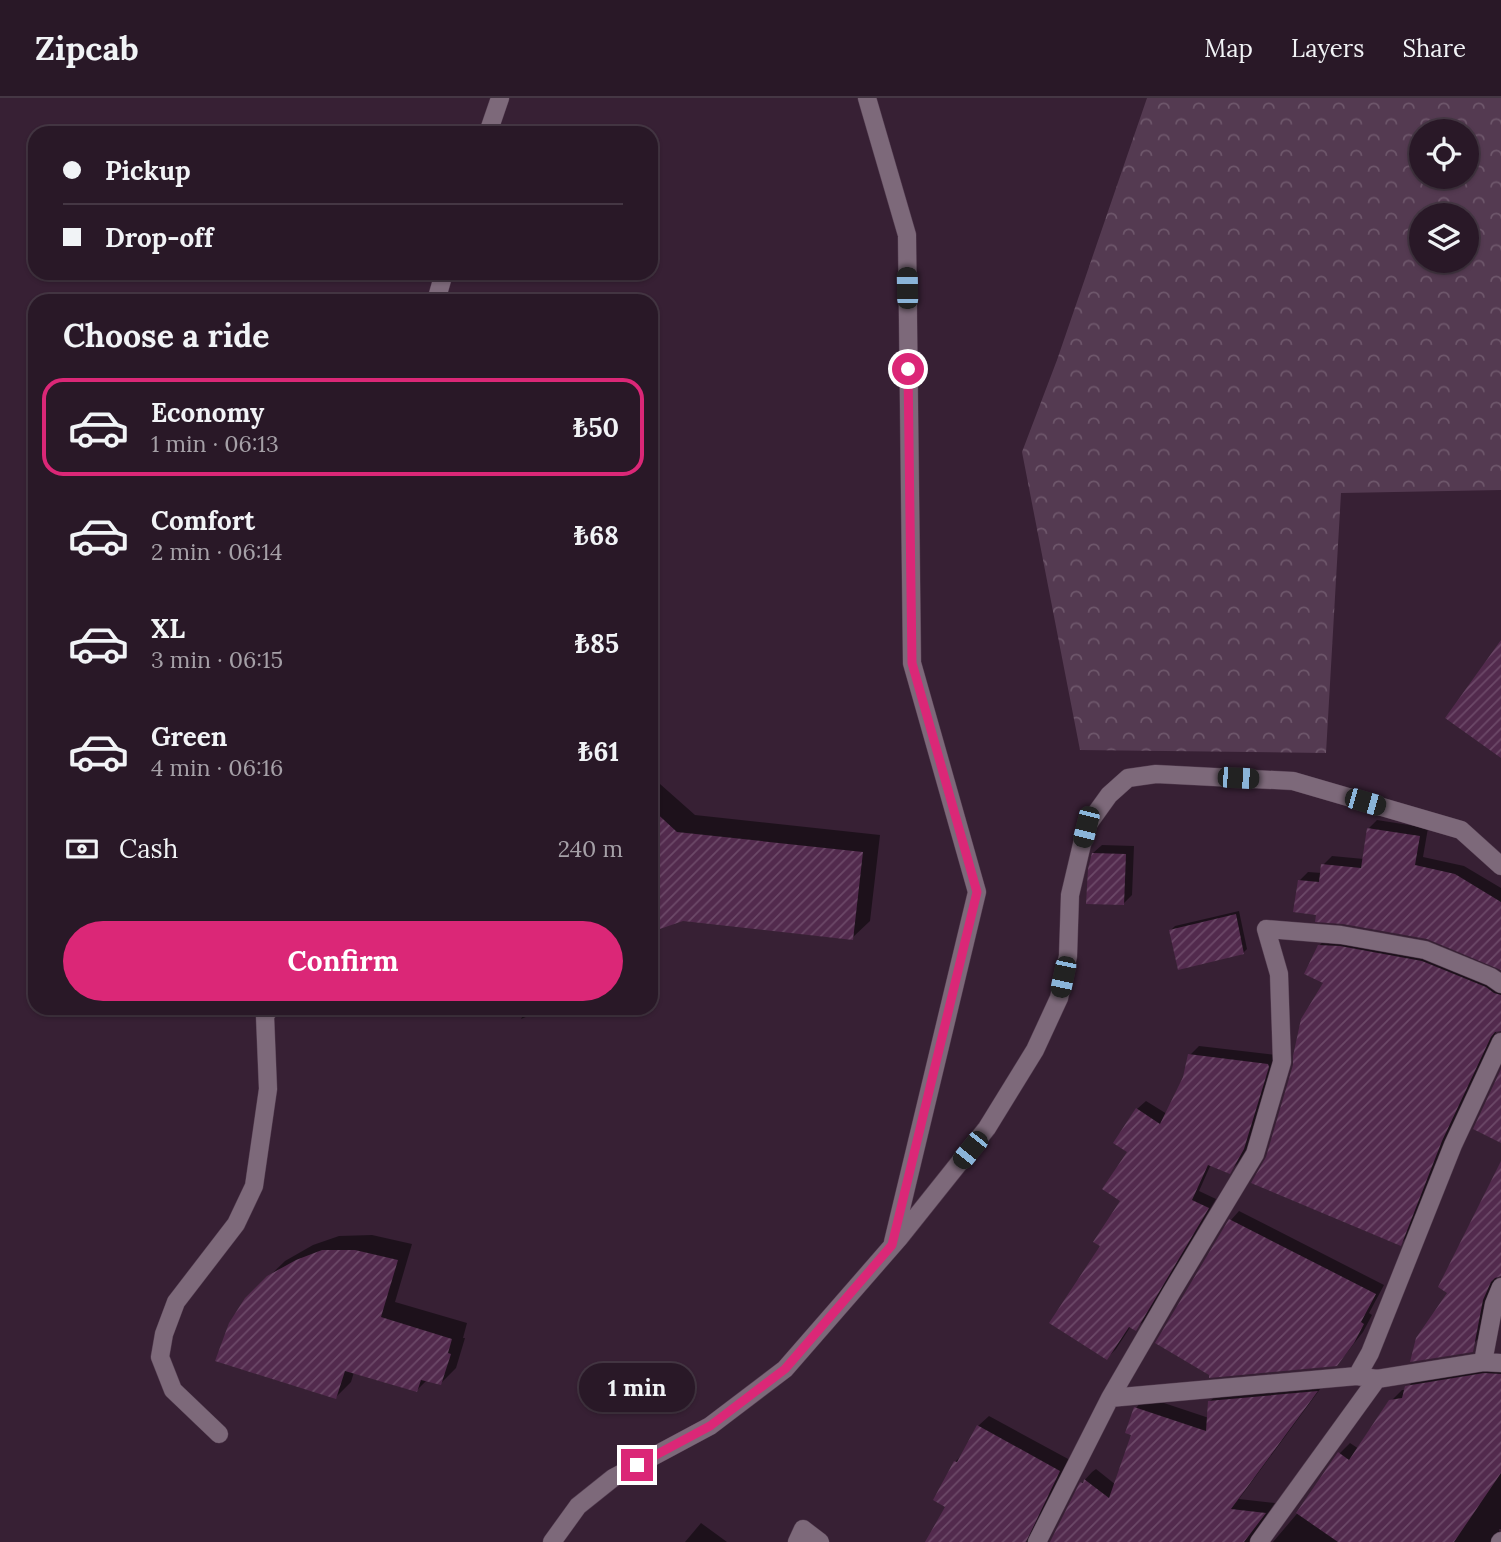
<!DOCTYPE html>
<meta charset="utf-8">
<style>
body{margin:0;font-family:Lora,serif;background:#31212f;color:#f1f3f6;height:100vh;display:flex;flex-direction:column;font-size:26px;white-space:nowrap}
*{box-sizing:border-box;margin:0}
p{font-size:23px;color:#a5a0a7}
.icon{flex:none;width:38px;height:38px;fill:none;stroke:currentColor;stroke-width:2;stroke-linecap:round;stroke-linejoin:round}
.map{position:relative;flex:1;overflow:hidden}
.panel{position:absolute;left:28px;top:196px;width:630px;height:721px;display:flex;flex-direction:column;background:#291827;border-radius:21px;box-shadow:0 2px 5px #0004,0 0 0 2px #453744}
.panel>*{flex:none}
.top-card{position:absolute;left:28px;top:28px;width:630px;height:154px;border-radius:21px;box-shadow:0 2px 5px #0004,0 0 0 2px #453744;display:grid;align-content:center;height:154px;padding:0 35px;background:#291827}
.buttons{position:absolute;left:1409px;top:21px;display:grid;gap:14px}
.buttons a{display:grid;place-items:center;width:70px;height:70px;border-radius:50%;background:#291827;box-shadow:0 2px 5px #0004,0 0 0 2px #453744;font-size:35px}
.end{position:absolute;width:32px;height:32px;margin:-16px;border:9px solid #db2777;background:#fff;box-shadow:0 0 0 4px #fff}
.from{border-radius:50%}
.bubble{position:absolute;height:49px;border-radius:24px;background:#291827;box-shadow:0 2px 5px #0004,0 0 0 2px #453744;font-size:23px;font-weight:700;line-height:49px;text-align:center}
.car{position:absolute;width:21px;height:42px;margin:-21px -10px;border-radius:9px;box-shadow:0 0 5px 2px #0007;background:linear-gradient(#222 24%,#8ab4d8 0 40%,#222 0 76%,#8ab4d8 0 86%,#222 0)}
.top-card b{display:flex;align-items:center;gap:24px;height:66px;font-size:26px}
.top-card b+b{border-top:2px solid #453744}
.top-card i{width:18px;height:18px;background:#f1f3f6}
ul{padding:0;list-style:none}
li{display:flex;align-items:center;gap:21px;height:98px;margin:0 14px 10px;padding:0 21px;border:4px solid transparent;border-radius:21px}
li div{flex:1}
li b{display:block;font-size:26px}
li em{font-style:normal;font-weight:700}
li.active{border-color:#db2777}
li>.icon{width:63px;height:63px;stroke-width:1.5}
h2{padding:0 35px;font-size:32px;line-height:84px}
.pay{display:flex;align-items:center;gap:18px;height:77px;padding:0 35px;font-size:26px}
.pay p{margin-inline-start:auto}
.cta{display:flex;gap:14px;margin-top:auto;padding:14px 35px}
.cta a{flex:1;height:80px;border-radius:42px;background:#db2777;color:#fff;font-size:28px;font-weight:700;line-height:80px;text-align:center}
header{display:flex;align-items:center;gap:42px;box-sizing:border-box;height:98px;padding:0 35px;background:#291827;border-bottom:2px solid #453744}
header strong{font-size:33px}
nav{display:flex;gap:38px;margin-inline-start:auto;font-size:24px}
.map>svg:first-child{display:block}
</style>
<header>
<strong>Zipcab</strong>
<nav><a>Map</a><a>Layers</a><a>Share</a></nav>
</header>
<div class="map">
<svg width="1501" height="1444" viewBox="0 0 1501 1444">
<defs>
<pattern id="forest-crowns" width="20" height="18" patternUnits="userSpaceOnUse" patternTransform="scale(1.75)"><rect width="20" height="18" fill="#543a51"/><path d="M2 6a3 3 0 1 1 6 0M12 15a3 3 0 1 1 6 0" fill="none" stroke="#6e576b"/></pattern>
<pattern id="building-hatch" width="6" height="6" patternUnits="userSpaceOnUse" patternTransform="scale(1.75)"><rect width="6" height="6" fill="#522a4d"/><path d="M-1 1l2-2M0 6l6-6M5 7l2-2" fill="none" stroke="#6c4968"/></pattern>
</defs>
<rect width="100%" height="100%" fill="#372034"/>
<path fill="url(#forest-crowns)" fill-rule="evenodd" d="M 1147,0 L 1501,0 L 1501,392 L 1341,395 L 1326,655 L 1080,652 L 1022,354 L 1057,262 ZM 1421,33 L 1466,33 L 1466,79 L 1421,79 ZM 1421,117 L 1466,117 L 1466,163 L 1421,163 Z"/>
<path fill="#0007" d="M 651,678 L 695,717 L 880,737 L 870,823 L 852,840 L 683,821 L 651,832 Z
M 1377,722 L 1428,730 L 1423,759 L 1464,768 L 1501,790 L 1501,870 L 1430,840 L 1318,816 L 1299,783 L 1308,774 L 1322,775 L 1323,767 L 1332,758 L 1364,761 L 1368,731 Z
M 1102,747 L 1134,748 L 1132,797 L 1123,806 L 1093,755 Z
M 1239,813 L 1247,851 L 1243,855 L 1171,832 L 1175,828 Z
M 1328,838 L 1431,855 L 1501,885 L 1501,931 L 1497,932 L 1451,1032 L 1409,1137 L 1400,1146 L 1268,1060 L 1325,884 L 1319,848 Z
M 527,910 L 547,910 L 521,921 Z
M 1199,948 L 1276,957 L 1253,1041 L 1238,1065 L 1229,1074 L 1211,1066 L 1199,1093 L 1216,1101 L 1144,1223 L 1135,1231 L 1131,1228 L 1116,1251 L 1107,1260 L 1102,1148 L 1122,1102 L 1129,1053 L 1137,1011 L 1146,1003 L 1167,1016 L 1184,980 L 1190,957 Z
M 1501,1067 L 1501,1176 L 1498,1177 L 1492,1191 L 1483,1236 L 1465,1254 L 1449,1195 Z
M 1239,1113 L 1384,1187 L 1369,1215 L 1372,1217 L 1363,1234 L 1345,1257 L 1336,1267 L 1158,1244 L 1231,1122 Z
M 372,1137 L 412,1146 L 395,1204 L 467,1225 L 463,1240 L 465,1240 L 456,1270 L 441,1285 L 427,1282 L 417,1292 L 354,1274 L 351,1284 L 336,1299 L 246,1201 L 285,1163 L 313,1147 L 339,1138 Z
M 1501,1266 L 1501,1431 L 1499,1431 L 1501,1444 L 1273,1444 L 1301,1411 L 1339,1356 L 1350,1345 L 1359,1351 L 1391,1303 L 1402,1292 L 1406,1292 L 1417,1278 Z
M 1326,1283 L 1239,1401 L 1275,1405 L 1258,1430 L 1258,1437 L 1267,1444 L 1052,1444 L 1082,1385 L 1092,1374 L 1096,1371 L 1116,1387 L 1134,1336 L 1136,1310 L 1146,1299 L 1209,1320 L 1210,1303 L 1221,1293 Z
M 989,1318 L 1070,1362 L 1046,1444 L 927,1444 L 947,1408 L 955,1364 L 964,1355 L 978,1328 Z
M 701,1425 L 727,1444 L 685,1444 Z"/>
<path fill="url(#building-hatch)" d="M 1501,542 L 1501,660 L 1445,620 Z
M 651,710 L 677,734 L 863,754 L 853,842 L 683,823 L 651,834 Z
M 1367,730 L 1420,738 L 1415,767 L 1455,776 L 1501,804 L 1501,872 L 1427,841 L 1343,826 L 1315,824 L 1316,817 L 1293,814 L 1298,782 L 1319,784 L 1321,766 L 1361,770 Z
M 1092,755 L 1126,756 L 1124,807 L 1086,806 L 1088,771 Z
M 1236,816 L 1244,856 L 1178,872 L 1169,832 Z
M 1318,847 L 1340,848 L 1422,863 L 1486,889 L 1494,895 L 1501,897 L 1501,933 L 1495,934 L 1491,939 L 1442,1043 L 1401,1148 L 1251,1085 L 1266,1059 L 1293,967 L 1293,958 L 1301,921 L 1323,885 L 1304,876 Z
M 1188,956 L 1268,966 L 1269,969 L 1244,1051 L 1230,1076 L 1208,1067 L 1192,1102 L 1209,1110 L 1136,1233 L 1129,1229 L 1107,1262 L 1049,1225 L 1100,1148 L 1093,1144 L 1120,1103 L 1102,1091 L 1127,1054 L 1113,1045 L 1136,1010 L 1160,1026 L 1183,979 Z
M 1501,971 L 1501,1045 L 1473,1031 Z
M 1501,1063 L 1501,1178 L 1495,1180 L 1491,1184 L 1483,1202 L 1473,1254 L 1410,1264 L 1416,1240 L 1447,1195 L 1438,1189 Z
M 1229,1121 L 1376,1196 L 1361,1224 L 1364,1226 L 1354,1245 L 1337,1268 L 1209,1280 L 1209,1277 L 1155,1245 Z
M 322,1152 L 355,1152 L 398,1162 L 381,1219 L 452,1241 L 448,1255 L 451,1256 L 441,1287 L 421,1282 L 417,1294 L 345,1273 L 336,1301 L 215,1263 L 229,1225 L 245,1200 L 267,1178 L 296,1162 Z
M 1484,1275 L 1501,1276 L 1501,1375 L 1454,1444 L 1338,1444 L 1296,1415 L 1338,1354 L 1349,1362 L 1389,1302 L 1402,1300 L 1405,1288 Z
M 1318,1293 L 1231,1411 L 1266,1415 L 1244,1444 L 1050,1444 L 1080,1384 L 1083,1385 L 1084,1381 L 1109,1400 L 1131,1337 L 1125,1335 L 1134,1309 L 1206,1333 L 1208,1303 Z
M 977,1327 L 1060,1373 L 1026,1444 L 925,1444 L 945,1409 L 933,1402 L 954,1363 L 957,1364 Z"/>
<g fill="none" stroke-linecap="round" stroke-linejoin="round">
<g stroke="#533d50" stroke-width="19">
<path id="minor" d="M 867,0 L 907,137 L 912,565 L 977,794 L 893,1144
M 488,35 L 500,0
M 436,203 L 444,175
M 1483,1264 L 1494,1206 L 1501,1189
M 1357,1278 L 1370,1255 L 1453,1047 L 1501,944
M 1110,1300 L 1171,1195 L 1255,1056 L 1282,964 L 1279,876 L 1266,831 L 1341,837 L 1425,852 L 1491,879 L 1501,886
M 219,1336 L 173,1292 L 160,1259 L 164,1236 L 176,1204 L 236,1126 L 254,1088 L 268,991 L 265,918 L 270,910
M 552,1444 L 578,1408 L 613,1380 L 710,1328 L 785,1271 L 900,1139 L 987,1030 L 1035,952 L 1059,900 L 1068,858 L 1070,797 L 1086,729 L 1109,697 L 1128,680 L 1156,676 L 1293,683 L 1461,732 L 1501,768
M 797,1444 L 803,1431 L 820,1444
M 1037,1444 L 1110,1300 L 1357,1278 L 1377,1281 L 1483,1264 L 1501,1265
M 1259,1444 L 1377,1281
M 1500,1444 L 1501,1443"/>
</g>
<use href="#minor" stroke="#7d697a" stroke-width="18"/>
</g>
<g fill="none" stroke-linecap="round" stroke-linejoin="round">
<path stroke="#db2777" stroke-width="9" d="M 637,1367 L 710,1328 L 785,1271 L 892,1147 L 977,794 L 912,565 L 908,271"/>
</g>
</svg>
<div class="buttons">
<a><svg class="icon" aria-label="locate" viewBox="0 0 24 24"><circle cx="12" cy="12" r="6"/><path d="M12 2v4M12 18v4M2 12h4M18 12h4"/></svg></a>
<a><svg class="icon" aria-label="layers" viewBox="0 0 24 24"><path d="M12 4l9 5-9 5-9-5zM3 14l9 5 9-5"/></svg></a>
</div>
<i class="end from" style="left:908px;top:271px"></i>
<i class="end" style="left:637px;top:1367px"></i>
<div class="bubble" style="left:579px;top:1265px;width:116px">1 min</div>
<i class="car" style="left:907px;top:190px;rotate:359deg"></i>
<i class="car" style="left:1238px;top:680px;rotate:93deg"></i>
<i class="car" style="left:1365px;top:704px;rotate:106deg"></i>
<i class="car" style="left:1086px;top:729px;rotate:194deg"></i>
<i class="car" style="left:1063px;top:879px;rotate:192deg"></i>
<i class="car" style="left:970px;top:1052px;rotate:219deg"></i>
<div class="top-card">
<b><i class="from"></i>Pickup</b>
<b><i></i>Drop-off</b>
</div>
<section class="panel">
<h2>Choose a ride</h2>
<ul>
<li class="active"><svg class="icon" aria-label="car" viewBox="0 0 24 24"><path d="M5 17H2v-5l4-1 3-4h7l3 4 3 1v5h-3M9 17h6M6 11h13"/><circle cx="7" cy="17" r="2"/><circle cx="17" cy="17" r="2"/></svg><div><b>Economy</b><p>1 min · 06:13</p></div><em>₺50</em></li>
<li><svg class="icon" aria-label="car" viewBox="0 0 24 24"><path d="M5 17H2v-5l4-1 3-4h7l3 4 3 1v5h-3M9 17h6M6 11h13"/><circle cx="7" cy="17" r="2"/><circle cx="17" cy="17" r="2"/></svg><div><b>Comfort</b><p>2 min · 06:14</p></div><em>₺68</em></li>
<li><svg class="icon" aria-label="car" viewBox="0 0 24 24"><path d="M5 17H2v-5l4-1 3-4h7l3 4 3 1v5h-3M9 17h6M6 11h13"/><circle cx="7" cy="17" r="2"/><circle cx="17" cy="17" r="2"/></svg><div><b>XL</b><p>3 min · 06:15</p></div><em>₺85</em></li>
<li><svg class="icon" aria-label="car" viewBox="0 0 24 24"><path d="M5 17H2v-5l4-1 3-4h7l3 4 3 1v5h-3M9 17h6M6 11h13"/><circle cx="7" cy="17" r="2"/><circle cx="17" cy="17" r="2"/></svg><div><b>Green</b><p>4 min · 06:16</p></div><em>₺61</em></li>
</ul>
<div class="pay"><svg class="icon" aria-label="cash" viewBox="0 0 24 24"><path d="M3 7h18v10H3z"/><circle cx="12" cy="12" r="2"/></svg>Cash<p>240 m</p></div>
<div class="cta"><a>Confirm</a></div>
</section>
</div>
